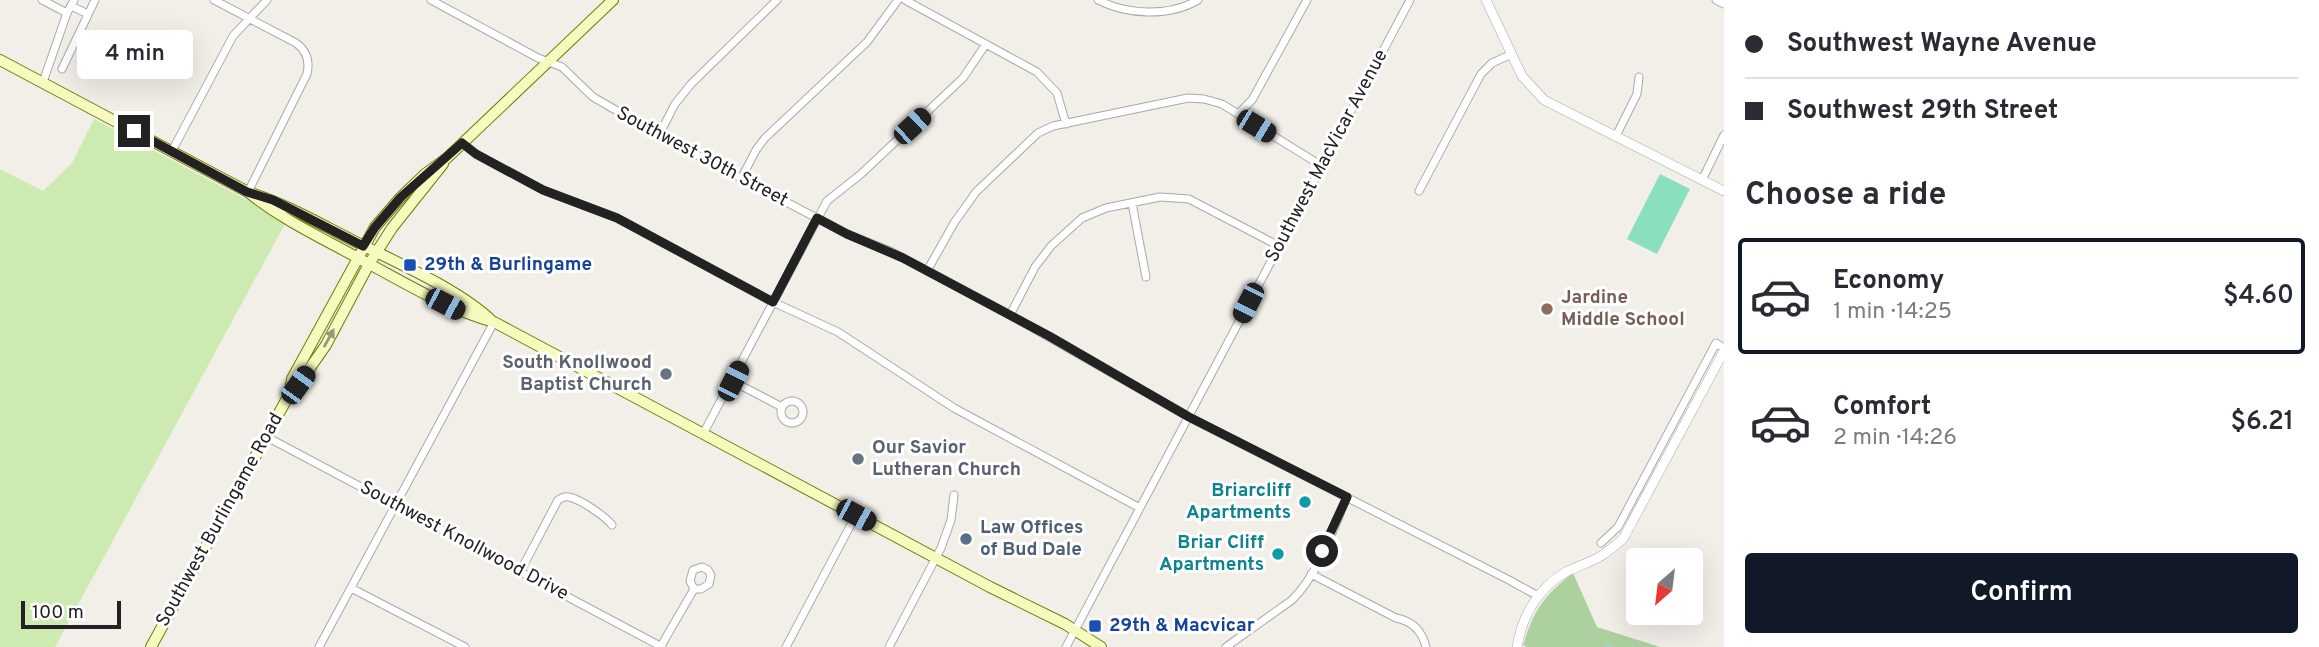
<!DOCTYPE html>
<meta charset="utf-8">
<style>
body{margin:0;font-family:Overpass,sans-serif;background:#f7f7f7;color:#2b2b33;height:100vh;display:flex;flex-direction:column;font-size:26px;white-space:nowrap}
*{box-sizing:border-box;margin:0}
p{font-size:23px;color:#7c7c81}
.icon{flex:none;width:38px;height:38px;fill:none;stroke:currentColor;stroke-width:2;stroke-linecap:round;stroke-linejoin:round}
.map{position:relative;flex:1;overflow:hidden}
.sheet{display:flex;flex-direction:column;background:#fff;width:595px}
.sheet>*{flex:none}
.top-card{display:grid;align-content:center;height:154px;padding:0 21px;background:#fff}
.needle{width:46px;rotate:208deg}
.controls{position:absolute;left:1626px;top:548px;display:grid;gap:14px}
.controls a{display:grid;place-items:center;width:77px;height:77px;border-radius:7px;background:#fff;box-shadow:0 7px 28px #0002;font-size:35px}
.scale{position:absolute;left:21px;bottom:18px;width:100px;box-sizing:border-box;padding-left:7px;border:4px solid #222;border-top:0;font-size:19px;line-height:24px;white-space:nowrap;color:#222;-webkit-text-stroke:5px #fff;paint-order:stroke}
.end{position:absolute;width:32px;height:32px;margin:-16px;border:9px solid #222;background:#fff;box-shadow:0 0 0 4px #fff}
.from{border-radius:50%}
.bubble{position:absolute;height:49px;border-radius:7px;background:#fff;box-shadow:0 7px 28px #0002;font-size:23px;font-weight:600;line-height:49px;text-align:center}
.car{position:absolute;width:21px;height:42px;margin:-21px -10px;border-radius:9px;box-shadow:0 0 5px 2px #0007;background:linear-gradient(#222 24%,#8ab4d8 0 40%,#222 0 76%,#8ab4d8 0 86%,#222 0)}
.top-card b{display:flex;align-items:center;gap:24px;height:66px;font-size:26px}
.top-card b+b{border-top:2px solid #e1e1e2}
.top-card i{width:18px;height:18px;background:#2b2b33}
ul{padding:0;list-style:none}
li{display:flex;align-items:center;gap:21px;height:116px;margin:0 14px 10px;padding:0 7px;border:4px solid transparent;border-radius:7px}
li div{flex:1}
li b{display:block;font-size:26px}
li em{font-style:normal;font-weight:600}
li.selected{border-color:#111827}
li>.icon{width:63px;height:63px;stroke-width:1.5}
h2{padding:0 21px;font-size:32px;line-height:84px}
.action{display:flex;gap:14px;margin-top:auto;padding:14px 21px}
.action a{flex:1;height:80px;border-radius:7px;background:#111827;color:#fff;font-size:28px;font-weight:600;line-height:80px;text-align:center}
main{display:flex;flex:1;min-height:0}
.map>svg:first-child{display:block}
</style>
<main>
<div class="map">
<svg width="1724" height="647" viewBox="0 0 1724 647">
<rect width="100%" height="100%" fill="#f2efe9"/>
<path fill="#cdebb0" d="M 94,119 L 243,198 L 285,224 L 55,647 L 0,647 L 0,169 L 43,191 L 72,163 Z"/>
<path fill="#add19e" d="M 1573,573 L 1597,627 L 1660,647 L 1527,647 L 1523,645 C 1534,610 1544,595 1573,573 Z"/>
<path fill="#88e0be" d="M 1660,174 L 1690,189 L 1657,254 L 1627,239 Z"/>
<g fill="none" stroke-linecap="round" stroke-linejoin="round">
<path stroke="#aad3df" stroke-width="2" d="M 1605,647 L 1609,647"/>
<g stroke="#a9a9a9" stroke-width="9">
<path id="minor" d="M 42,0 L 67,13
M 214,0 L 296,43 C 307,51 310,61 307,74 L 248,192
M 431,0 L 538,58 L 562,67 L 593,97 L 659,135 L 847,234 L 890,251 L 1010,315 L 1189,417 L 1509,580 L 1538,596
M 905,0 L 1037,72 L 1057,93 L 1066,124
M 1098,0 C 1127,15 1169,17 1198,0
M 1716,0 L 1724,4
M 71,6 L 88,14
M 62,69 L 95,0
M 43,82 L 67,13 L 74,0
M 1238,114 L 1252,100 L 1307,0
M 659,135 L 675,104 L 691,84 L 777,0
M 1616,136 L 1637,94 L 1639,77
M 462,143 L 476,154 L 543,190 L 617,218 L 773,302 L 838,332 L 954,408 L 1140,508
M 172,151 L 233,36 L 267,0
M 741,179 L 756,150 L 765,138 L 867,42 L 898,0
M 1702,180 L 1724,135
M 1419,191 L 1481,74 L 1492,63 L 1512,54
M 1132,203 L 1146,277
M 927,271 L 954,223 L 976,192 L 1038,133 L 1053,126 L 1188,98 L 1204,99 L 1222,104 L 1322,166
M 1010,315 L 1035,267 L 1051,246 L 1082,218 L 1106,208 L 1160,197 L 1189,199 L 1279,246
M 732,381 L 782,407
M781 412a11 11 0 1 1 22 0a11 11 0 1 1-22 0Z
M 703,434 L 827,201 L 861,174 L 963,78 L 986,44
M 265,436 L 662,647
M 1601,543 L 1618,527 L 1716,343 L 1724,348
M 520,572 L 558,500 C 562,498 563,496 569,497 C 580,499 605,516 612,525
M 1311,574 L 1396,618 C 1413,621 1422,631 1426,647
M 351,588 L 465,647
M 661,646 L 694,589 L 701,589 L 709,584 L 711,575 L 708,570 L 702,567 L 693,570 L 690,581 L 694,589
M 319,647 L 494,322
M 786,647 L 856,515
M 889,647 L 941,548 L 951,520 L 954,495
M 1066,647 L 1410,0
M 1226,647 L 1292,600 C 1319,573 1332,532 1347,497"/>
</g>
<g stroke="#a9a9a9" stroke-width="10">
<path id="tertiary" d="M 1486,0 L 1522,76 L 1544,100 L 1724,191
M 1517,647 C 1522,616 1538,588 1566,572 C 1577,566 1590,563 1601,556 C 1609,551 1616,545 1623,539 L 1724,351"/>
</g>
<g stroke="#707d05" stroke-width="12">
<path id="secondary" d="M 0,60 L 248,192 C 286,204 320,224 356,242 C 396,262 460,290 492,321
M 248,192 C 281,219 320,237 358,258 C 402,281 446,309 494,322 L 990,587 L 1065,624 L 1101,647
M 290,393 L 298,385 L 326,345 L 369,264 L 392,228 L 443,164
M 151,647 L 290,393 L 292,379 L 375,227 L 401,197 L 425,174 L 447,158 L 613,0"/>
</g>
<use href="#minor" stroke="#fff" stroke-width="7"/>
<use href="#tertiary" stroke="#fff" stroke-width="9"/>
<use href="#secondary" stroke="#f7fabf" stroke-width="10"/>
</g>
<defs><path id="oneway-solid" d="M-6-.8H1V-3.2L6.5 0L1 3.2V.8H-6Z" transform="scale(1.75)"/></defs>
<use fill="#979978" href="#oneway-solid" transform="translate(329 338) rotate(-61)"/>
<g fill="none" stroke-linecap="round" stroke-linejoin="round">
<path stroke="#222" stroke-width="9" d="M 134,131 L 247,192 L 273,200 L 363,246 L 375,227 L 401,197 L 462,143 L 476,154 L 543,190 L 617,218 L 773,302 L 817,218 L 847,234 L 903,258 L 1049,336 L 1189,417 L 1347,497 L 1322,551"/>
</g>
<g fill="#1a4fb4" stroke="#fff" stroke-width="2.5">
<rect x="403" y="258" width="14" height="14" rx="3.5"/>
<rect x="1088" y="619" width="14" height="14" rx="3.5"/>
</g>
<circle fill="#8d6e63" stroke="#fff" stroke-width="2.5" cx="1547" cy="309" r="7"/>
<g fill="#6b7280" stroke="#fff" stroke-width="2.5">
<circle cx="666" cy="374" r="7"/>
<circle cx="858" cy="459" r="7"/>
</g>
<g fill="#0f9aa8" stroke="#fff" stroke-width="2.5">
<circle cx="1305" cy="502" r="7"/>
<circle cx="1278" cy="554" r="7"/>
</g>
<circle fill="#5c6f8a" stroke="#fff" stroke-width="2.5" cx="966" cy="539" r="7"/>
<g text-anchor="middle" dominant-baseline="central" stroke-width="6" stroke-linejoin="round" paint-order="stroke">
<g font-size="19" fill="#222" stroke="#fff">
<text transform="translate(1327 156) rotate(-62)">Southwest MacVicar Avenue</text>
<text transform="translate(702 157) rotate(28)">Southwest 30th Street</text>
<text transform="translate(220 520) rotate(-61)">Southwest Burlingame Road</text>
<text transform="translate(464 541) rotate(28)">Southwest Knollwood Drive</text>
</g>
<g font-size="19" font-weight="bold" fill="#164399" stroke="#fff" text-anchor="start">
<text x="424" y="265">29th &amp; Burlingame</text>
<text x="1109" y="626">29th &amp; Macvicar</text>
</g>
<g font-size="19" font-weight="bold" fill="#785e54" stroke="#fff" text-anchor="start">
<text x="1561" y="298">Jardine<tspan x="1561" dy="22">Middle School</tspan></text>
</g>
<g font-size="19" font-weight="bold" fill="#5b616d" stroke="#fff" text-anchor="end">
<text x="652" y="363">South Knollwood<tspan x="652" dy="22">Baptist Church</tspan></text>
<text x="872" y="448" text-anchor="start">Our Savior<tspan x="872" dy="22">Lutheran Church</tspan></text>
</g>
<g font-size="19" font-weight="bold" fill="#0d838f" stroke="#fff" text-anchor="end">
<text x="1291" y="491">Briarcliff<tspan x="1291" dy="22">Apartments</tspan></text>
<text x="1264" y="543">Briar Cliff<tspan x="1264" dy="22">Apartments</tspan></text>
</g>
<g font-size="19" font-weight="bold" fill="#4e5e75" stroke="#fff" text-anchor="start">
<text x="980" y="528">Law Offices<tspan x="980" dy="22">of Bud Dale</tspan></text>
</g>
</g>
</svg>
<div class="controls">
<a><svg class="needle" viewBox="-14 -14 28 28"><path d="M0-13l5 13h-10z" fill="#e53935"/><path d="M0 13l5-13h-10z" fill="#7c7c81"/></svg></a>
</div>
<div class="scale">100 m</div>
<i class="end from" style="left:1322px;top:551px"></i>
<i class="end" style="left:134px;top:131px"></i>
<div class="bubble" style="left:77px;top:30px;width:116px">4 min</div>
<i class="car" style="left:912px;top:126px;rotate:47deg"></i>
<i class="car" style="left:1256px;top:126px;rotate:121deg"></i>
<i class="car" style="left:1248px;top:303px;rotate:207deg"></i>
<i class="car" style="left:445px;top:304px;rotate:118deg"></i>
<i class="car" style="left:733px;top:381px;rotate:27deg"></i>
<i class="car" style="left:298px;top:385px;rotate:36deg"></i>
<i class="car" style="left:856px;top:515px;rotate:118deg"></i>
</div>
<section class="sheet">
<div class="top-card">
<b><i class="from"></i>Southwest Wayne Avenue</b>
<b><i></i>Southwest 29th Street</b>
</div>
<h2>Choose a ride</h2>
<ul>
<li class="selected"><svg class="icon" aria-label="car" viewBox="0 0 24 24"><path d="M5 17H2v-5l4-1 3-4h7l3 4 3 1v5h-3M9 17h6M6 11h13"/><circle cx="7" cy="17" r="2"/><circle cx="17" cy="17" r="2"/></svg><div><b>Economy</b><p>1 min · 14:25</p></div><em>$4.60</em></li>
<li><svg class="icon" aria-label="car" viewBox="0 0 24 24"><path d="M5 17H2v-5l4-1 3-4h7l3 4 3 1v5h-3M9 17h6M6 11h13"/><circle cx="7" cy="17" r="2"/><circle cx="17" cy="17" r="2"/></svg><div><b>Comfort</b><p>2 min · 14:26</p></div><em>$6.21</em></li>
</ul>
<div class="action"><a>Confirm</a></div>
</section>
</main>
